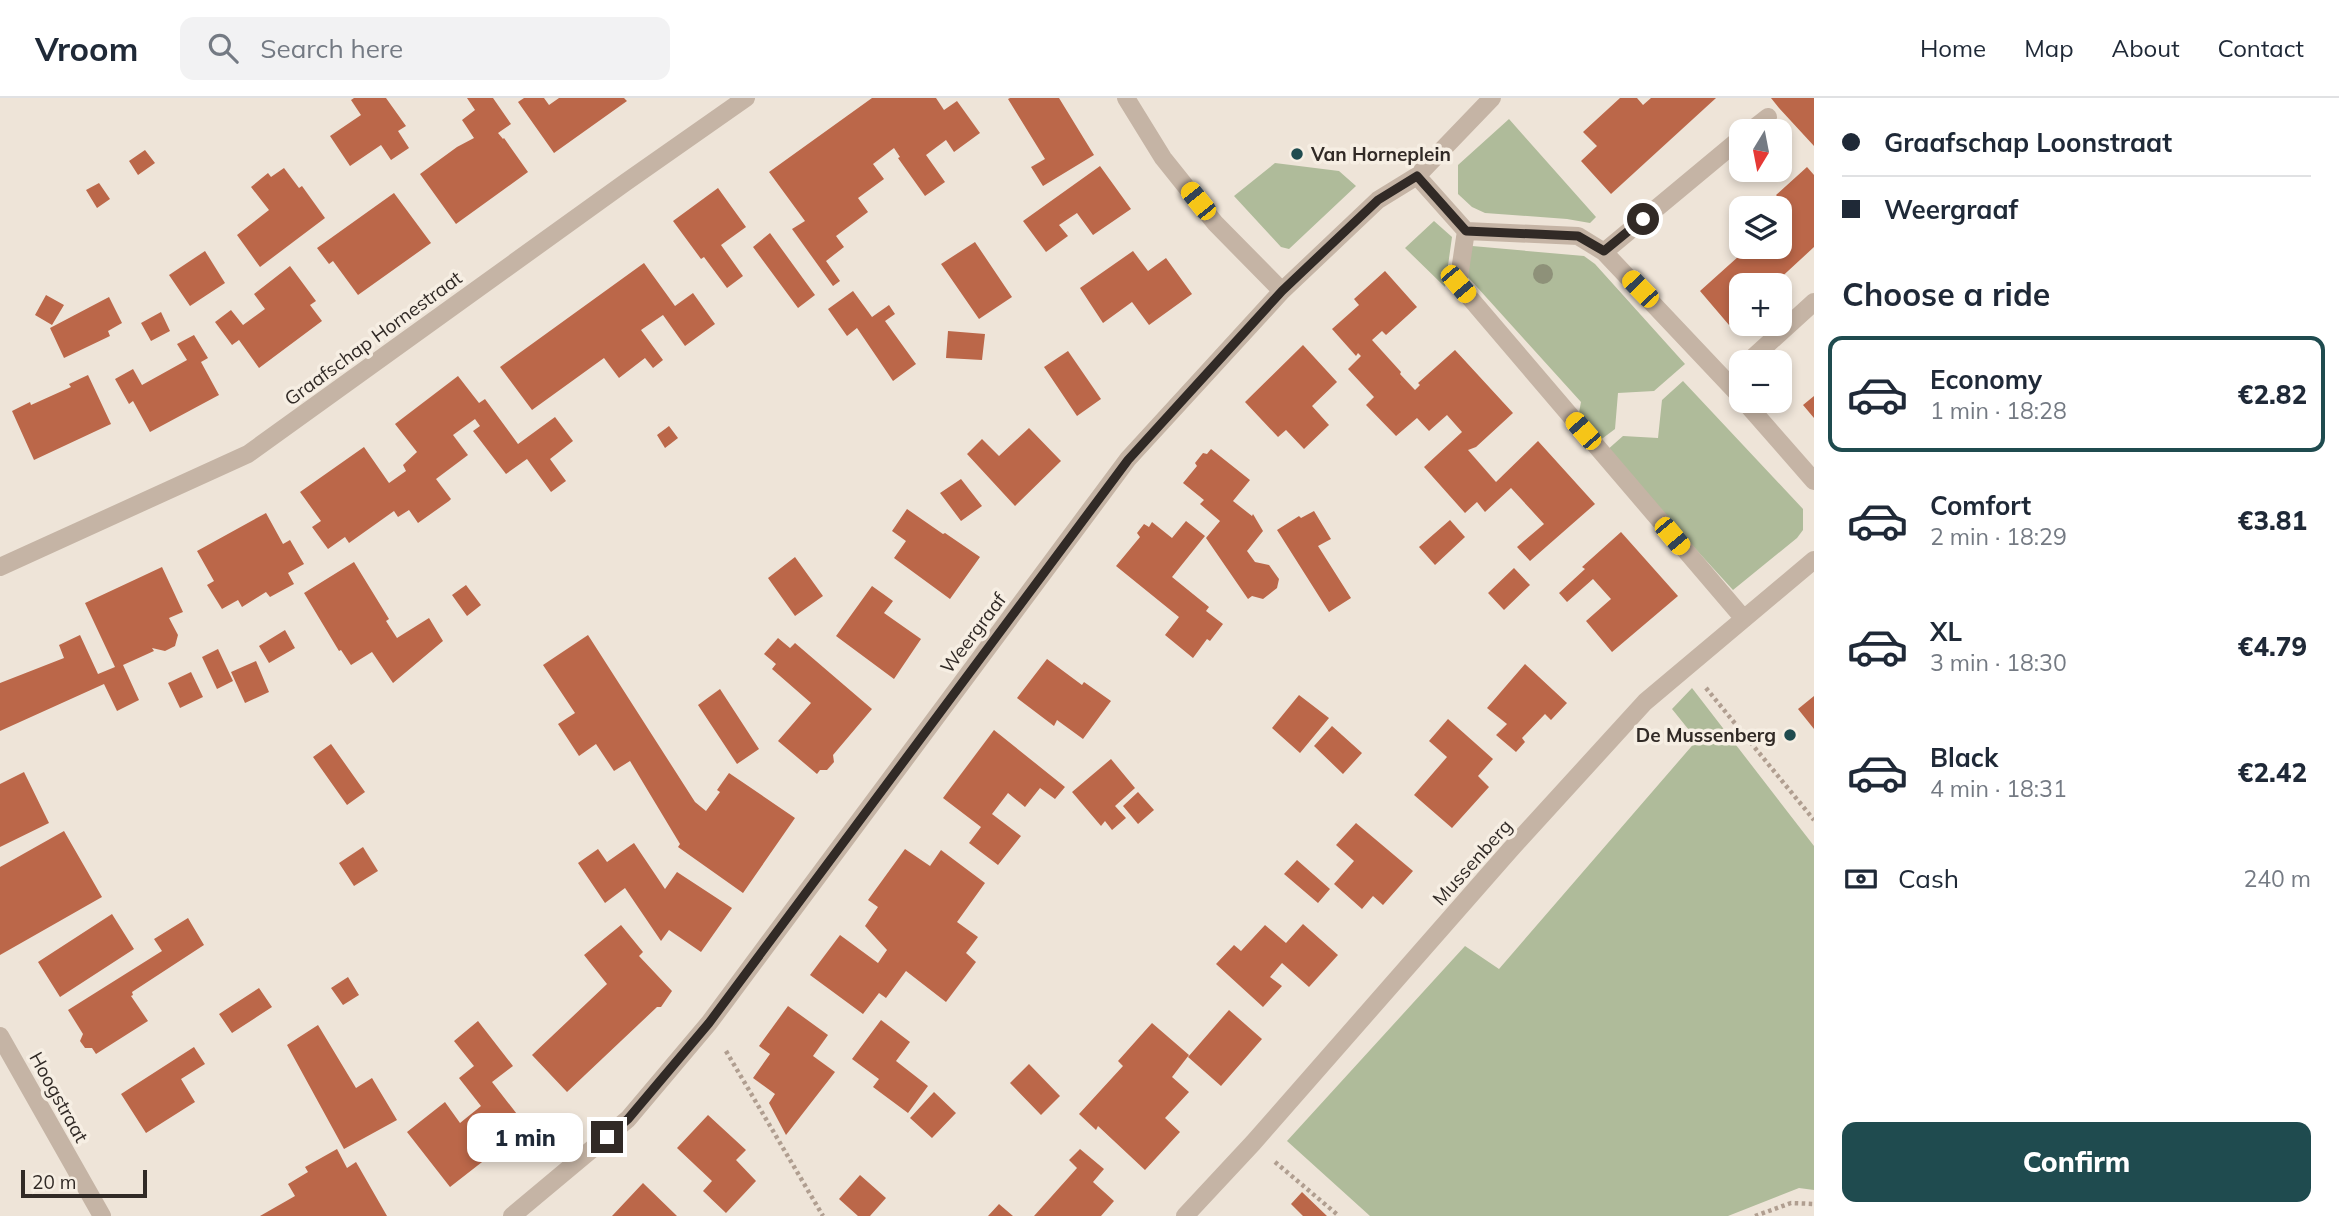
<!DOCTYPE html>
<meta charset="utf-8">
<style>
body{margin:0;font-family:Mulish,sans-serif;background:#f2f2f3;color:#1f2937;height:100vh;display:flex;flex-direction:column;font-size:26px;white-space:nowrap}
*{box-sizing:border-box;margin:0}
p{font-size:23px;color:#747a83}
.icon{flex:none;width:38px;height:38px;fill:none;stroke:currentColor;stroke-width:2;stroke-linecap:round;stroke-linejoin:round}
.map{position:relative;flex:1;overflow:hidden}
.sheet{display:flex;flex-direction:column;background:#fff;width:525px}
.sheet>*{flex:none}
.hud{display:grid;align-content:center;height:154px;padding:0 28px;background:#fff}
.needle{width:46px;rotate:190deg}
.fabs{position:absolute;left:1729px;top:21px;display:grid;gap:14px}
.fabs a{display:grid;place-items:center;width:63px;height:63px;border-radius:14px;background:#fff;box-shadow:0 4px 10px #0003;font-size:35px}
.scale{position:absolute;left:21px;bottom:18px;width:126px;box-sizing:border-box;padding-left:7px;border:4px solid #312a26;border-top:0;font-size:19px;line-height:24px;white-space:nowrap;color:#312a26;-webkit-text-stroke:5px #f6eee3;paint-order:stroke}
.end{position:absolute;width:32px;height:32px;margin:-16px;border:9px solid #312a26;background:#fff;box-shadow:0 0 0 4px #fff}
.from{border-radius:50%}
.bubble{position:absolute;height:49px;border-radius:14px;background:#fff;box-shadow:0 4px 10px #0003;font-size:23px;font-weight:800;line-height:49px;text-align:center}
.car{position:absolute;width:21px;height:42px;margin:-21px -10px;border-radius:9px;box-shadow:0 0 5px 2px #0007;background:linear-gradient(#f5c518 24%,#345 0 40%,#f5c518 0 76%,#345 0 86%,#f5c518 0)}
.hud b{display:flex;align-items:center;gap:24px;height:66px;font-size:26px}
.hud b+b{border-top:2px solid #e0e1e3}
.hud i{width:18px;height:18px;background:#1f2937}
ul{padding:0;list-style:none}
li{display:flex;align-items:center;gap:21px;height:116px;margin:0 14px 10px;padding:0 14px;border:4px solid transparent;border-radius:14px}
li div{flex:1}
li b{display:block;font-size:26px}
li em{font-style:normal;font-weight:800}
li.on{border-color:#1f4b4f}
li>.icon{width:63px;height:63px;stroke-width:1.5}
h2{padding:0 28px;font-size:32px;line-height:84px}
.pay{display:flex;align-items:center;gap:18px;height:77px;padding:0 28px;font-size:26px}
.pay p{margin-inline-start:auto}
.cta{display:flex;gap:14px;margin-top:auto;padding:14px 28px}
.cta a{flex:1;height:80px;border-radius:14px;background:#1f4b4f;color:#fff;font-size:28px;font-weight:800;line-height:80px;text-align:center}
header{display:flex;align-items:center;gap:42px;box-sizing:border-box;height:98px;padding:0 35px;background:#fff;border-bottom:2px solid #e0e1e3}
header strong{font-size:33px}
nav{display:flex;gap:38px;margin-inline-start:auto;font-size:24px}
.search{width:490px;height:63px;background:#f2f2f3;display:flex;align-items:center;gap:18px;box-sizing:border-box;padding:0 24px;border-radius:14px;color:#747a83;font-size:26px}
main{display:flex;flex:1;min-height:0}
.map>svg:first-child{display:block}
</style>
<header>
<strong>Vroom</strong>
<div class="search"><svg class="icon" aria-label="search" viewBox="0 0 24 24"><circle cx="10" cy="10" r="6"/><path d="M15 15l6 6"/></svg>Search here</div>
<nav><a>Home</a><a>Map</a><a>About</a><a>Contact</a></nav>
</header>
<main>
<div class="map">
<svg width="1814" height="1118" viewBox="0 0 1814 1118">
<rect width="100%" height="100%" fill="#eee4d8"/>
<path fill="#afbb9a" d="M 1509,21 L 1596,119 L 1590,125 L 1567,121 L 1485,115 L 1472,109 L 1458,96 L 1458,67 Z
M 1275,65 L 1339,73 L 1356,88 L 1289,151 L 1281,149 L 1234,98 Z
M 1434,123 L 1452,139 L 1445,189 L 1405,150 Z
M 1472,148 L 1584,158 L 1595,166 L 1685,266 L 1654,293 L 1618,295 L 1615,331 L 1599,343 L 1578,320 L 1581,304 L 1467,178 Z
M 1683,283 L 1803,411 L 1803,432 L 1797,440 L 1733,492 L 1606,353 L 1623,338 L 1658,340 L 1662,302 Z
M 1692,590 L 1814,748 L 1814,1092 L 1799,1090 L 1728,1118 L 1370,1118 L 1287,1043 L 1465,848 L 1499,871 L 1697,642 L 1672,611 Z"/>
<path fill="#bb6749" d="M 354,0 L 386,0 L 406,28 L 398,33 L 409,50 L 391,62 L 381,47 L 350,68 L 330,38 L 361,17 L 351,2 Z
M 467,0 L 493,0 L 511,26 L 498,35 L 503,41 L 504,40 L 528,74 L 456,126 L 420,76 L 457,49 L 474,40 L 462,22 L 475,12 Z
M 524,0 L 544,0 L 549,7 L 559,0 L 624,0 L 627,3 L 554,55 L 518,4 Z
M 872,0 L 936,0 L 944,12 L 957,3 L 980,35 L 954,54 L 946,42 L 926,57 L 945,84 L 925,98 L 898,60 L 900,59 L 894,50 L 873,66 L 884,81 L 858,100 L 868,114 L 836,138 L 844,149 L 826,163 L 840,183 L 833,188 L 792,131 L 805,123 L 769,74 Z
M 1010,0 L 1059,0 L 1094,57 L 1043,88 L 1031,69 L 1045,61 L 1008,1 Z
M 1620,0 L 1637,0 L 1643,7 L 1651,0 L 1716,0 L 1611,96 L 1581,63 L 1597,48 L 1583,34 Z
M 1771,0 L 1814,0 L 1814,48 L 1779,10 Z
M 145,52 L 155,65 L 138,77 L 129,63 Z
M 1100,68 L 1131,111 L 1093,137 L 1077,115 L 1059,127 L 1068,138 L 1046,154 L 1023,123 Z
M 1807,69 L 1814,77 L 1814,149 L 1773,187 L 1741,187 L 1741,215 L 1729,227 L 1700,193 L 1749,149 L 1780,149 L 1780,121 L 1790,112 L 1776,97 Z
M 284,70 L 299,90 L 302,88 L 325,120 L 260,169 L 237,137 L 269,112 L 251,89 L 268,75 L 271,79 Z
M 99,85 L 110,101 L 97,110 L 86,92 Z
M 718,90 L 746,129 L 721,147 L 743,178 L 727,190 L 704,159 L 701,161 L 673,123 Z
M 394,95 L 431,145 L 358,197 L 333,163 L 329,166 L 317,150 Z
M 770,135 L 815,197 L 798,210 L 753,149 Z
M 975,144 L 1012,199 L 979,221 L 941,166 Z
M 205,153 L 225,185 L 190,208 L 169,177 Z
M 1133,153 L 1148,173 L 1166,160 L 1192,196 L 1149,227 L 1132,204 L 1103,225 L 1080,190 Z
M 644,165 L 675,208 L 693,195 L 715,226 L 685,248 L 663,217 L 641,232 L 663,262 L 653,270 L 645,260 L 619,280 L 604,260 L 532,312 L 500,269 Z
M 290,168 L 316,203 L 310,207 L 322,223 L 259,270 L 239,242 L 232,247 L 215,224 L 231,212 L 243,227 L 265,211 L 254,196 Z
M 1385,173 L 1417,209 L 1386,237 L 1382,233 L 1372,242 L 1401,274 L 1400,276 L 1415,292 L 1420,287 L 1418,285 L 1455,252 L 1513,315 L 1476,349 L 1468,352 L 1496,384 L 1538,343 L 1595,406 L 1530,463 L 1517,449 L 1544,426 L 1511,390 L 1485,414 L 1477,404 L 1465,415 L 1424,369 L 1462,334 L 1447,317 L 1429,333 L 1417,320 L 1396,338 L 1366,307 L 1374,299 L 1348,271 L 1361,258 L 1358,255 L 1356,258 L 1332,231 L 1359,207 L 1354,201 Z
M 853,193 L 872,219 L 889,207 L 895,216 L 885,223 L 916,266 L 893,283 L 857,230 L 847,238 L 828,211 Z
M 46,197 L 64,207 L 52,227 L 35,217 Z
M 109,199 L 122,225 L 108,233 L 110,238 L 64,260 L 50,230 Z
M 161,214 L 170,233 L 151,243 L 141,225 Z
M 948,233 L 985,236 L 982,262 L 946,260 Z
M 194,237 L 208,260 L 201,264 L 219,297 L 150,334 L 133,303 L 129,306 L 115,281 L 133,271 L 142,287 L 187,262 L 177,246 Z
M 1303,247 L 1337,284 L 1312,308 L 1329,327 L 1304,351 L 1286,332 L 1278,339 L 1245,304 Z
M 1068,253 L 1101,301 L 1077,318 L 1044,269 Z
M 88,277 L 111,326 L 34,362 L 12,313 L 30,304 L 31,307 L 71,289 L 69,286 Z
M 458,278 L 479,305 L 485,301 L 518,346 L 555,319 L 573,343 L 550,361 L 566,383 L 551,394 L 527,361 L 506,376 L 473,333 L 480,328 L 475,321 L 453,337 L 468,357 L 436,381 L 451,401 L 449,403 L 418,425 L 409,412 L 398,419 L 394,413 L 349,445 L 345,439 L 328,451 L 312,429 L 321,423 L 300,394 L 364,349 L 389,385 L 406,373 L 403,367 L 417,354 L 395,326 Z
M 1814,298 L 1814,320 L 1803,307 Z
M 669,328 L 678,340 L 665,350 L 657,337 Z
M 1029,330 L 1061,363 L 1015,408 L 967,356 L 982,341 L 999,358 Z
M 1211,351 L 1250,382 L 1233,403 L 1252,418 L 1253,416 L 1263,433 L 1247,453 L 1255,464 L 1269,467 L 1279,481 L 1277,490 L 1263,501 L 1252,498 L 1248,501 L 1206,440 L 1220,423 L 1200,406 L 1204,402 L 1183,385 L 1197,368 L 1195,365 L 1203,355 L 1207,356 Z
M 961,381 L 982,408 L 961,423 L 940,395 Z
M 907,411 L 943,436 L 945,435 L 980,459 L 950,501 L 894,460 L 906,443 L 892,433 Z
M 1314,413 L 1331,441 L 1318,448 L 1351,500 L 1329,514 L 1277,432 L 1299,418 L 1301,420 Z
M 266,415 L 283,446 L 290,442 L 304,466 L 288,475 L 294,486 L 270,499 L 266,494 L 242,509 L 238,502 L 222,511 L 207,487 L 214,483 L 197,453 Z
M 1450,422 L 1465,439 L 1435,467 L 1419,449 Z
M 1186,423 L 1205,438 L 1172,479 L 1209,509 L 1206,513 L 1223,526 L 1210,543 L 1207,541 L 1193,560 L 1165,537 L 1179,519 L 1116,468 L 1140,439 L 1137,435 L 1144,426 L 1149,429 L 1152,424 L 1172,440 Z
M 1621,434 L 1678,498 L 1612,554 L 1586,523 L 1611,501 L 1593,481 L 1567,504 L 1559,495 L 1585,471 L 1582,469 Z
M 795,459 L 823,498 L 795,518 L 768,480 Z
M 354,464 L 389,521 L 386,523 L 397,540 L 429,520 L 443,543 L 393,585 L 372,554 L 351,567 L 341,552 L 339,553 L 304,495 Z
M 162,469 L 183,514 L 169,520 L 178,537 L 175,548 L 165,553 L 152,550 L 154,553 L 123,567 L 139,602 L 117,613 L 104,586 L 0,633 L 0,585 L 64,560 L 59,547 L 80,537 L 98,576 L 115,569 L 85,505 Z
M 1514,470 L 1530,487 L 1504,512 L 1488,495 Z
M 466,487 L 481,507 L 467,518 L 452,497 Z
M 872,488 L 893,503 L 884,515 L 921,541 L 894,581 L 836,538 Z
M 285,532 L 295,550 L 269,565 L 259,548 Z
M 588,537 L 695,704 L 706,713 L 720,694 L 717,692 L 729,675 L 795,720 L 743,795 L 678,749 L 680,746 L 630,663 L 614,673 L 596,646 L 579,658 L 558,626 L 575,615 L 543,567 Z
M 778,540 L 790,550 L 795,545 L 872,611 L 833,657 L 834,664 L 827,672 L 820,672 L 817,676 L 778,643 L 811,605 L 772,571 L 776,566 L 764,556 Z
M 218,551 L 233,583 L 217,591 L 202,559 Z
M 1047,561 L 1082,587 L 1084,584 L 1111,603 L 1083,641 L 1057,622 L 1054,628 L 1017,600 Z
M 256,563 L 269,594 L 245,605 L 231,574 Z
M 1525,566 L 1567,605 L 1551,622 L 1545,616 L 1522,640 L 1525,644 L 1516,654 L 1496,637 L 1507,626 L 1487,610 Z
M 191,574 L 203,599 L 180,610 L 168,585 Z
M 720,591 L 759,651 L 737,666 L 698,607 Z
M 1299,597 L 1329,620 L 1300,655 L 1272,630 Z
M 1814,598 L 1814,631 L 1798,611 Z
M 1448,621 L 1493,661 L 1478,678 L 1489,689 L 1452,730 L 1414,697 L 1447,659 L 1429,643 Z
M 1332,628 L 1362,655 L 1343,676 L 1314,648 Z
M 994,632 L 1065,689 L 1055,701 L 1040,690 L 1025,709 L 1008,695 L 992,716 L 1021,738 L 998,767 L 969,745 L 981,729 L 943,700 Z
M 331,646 L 365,694 L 347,707 L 313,659 Z
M 1111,661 L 1135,690 L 1115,708 L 1126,720 L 1112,732 L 1105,723 L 1101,728 L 1072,694 Z
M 24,674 L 49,725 L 0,749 L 0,686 Z
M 1138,694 L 1154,712 L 1138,726 L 1123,708 Z
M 1356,725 L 1413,773 L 1383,807 L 1373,798 L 1362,811 L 1334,786 L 1354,763 L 1336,747 Z
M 64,733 L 102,799 L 0,857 L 0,769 Z
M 634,745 L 665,791 L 677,774 L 732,810 L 701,854 L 669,832 L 661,843 L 625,790 L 605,805 L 578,765 L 598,751 L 607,764 Z
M 363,749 L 378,773 L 354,788 L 339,765 Z
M 905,751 L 930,768 L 941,752 L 985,785 L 957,824 L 978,839 L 966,855 L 976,864 L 946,904 L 906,873 L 886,900 L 879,895 L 863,916 L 810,877 L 840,837 L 878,865 L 887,852 L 865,828 L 878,809 L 868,802 Z
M 1297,762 L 1330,791 L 1318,805 L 1284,776 Z
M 112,816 L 134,851 L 60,899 L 38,864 Z
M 188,820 L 204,847 L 132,894 L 133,897 L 131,898 L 148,923 L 96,956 L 92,950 L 85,950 L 80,943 L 83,936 L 68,912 L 162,853 L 154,841 Z
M 1303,826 L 1338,857 L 1309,889 L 1282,865 L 1270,879 L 1282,888 L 1263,909 L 1216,866 L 1234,847 L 1241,853 L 1265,827 L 1286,845 Z
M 621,827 L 643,854 L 639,858 L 672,893 L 661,909 L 657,909 L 567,994 L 532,957 L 607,886 L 584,857 Z
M 348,879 L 359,897 L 343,907 L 331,890 Z
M 259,890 L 272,909 L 232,935 L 219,916 Z
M 788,908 L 828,937 L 813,958 L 835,974 L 786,1037 L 769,1005 L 775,996 L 753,980 L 770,956 L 759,948 Z
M 1229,912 L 1262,941 L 1221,988 L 1188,959 Z
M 881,922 L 910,944 L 896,963 L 928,988 L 908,1015 L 873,989 L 879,981 L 852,961 Z
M 478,923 L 513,968 L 492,984 L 527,1029 L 450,1089 L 407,1034 L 445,1004 L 460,1025 L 481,1008 L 459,980 L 474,968 L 454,943 Z
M 1152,925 L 1189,957 L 1172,979 L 1189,994 L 1165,1020 L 1180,1034 L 1145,1072 L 1098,1028 L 1096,1032 L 1079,1016 L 1123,968 L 1118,963 Z
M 318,927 L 356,990 L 372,980 L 397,1022 L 344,1051 L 287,947 Z
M 194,949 L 205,966 L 181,981 L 195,1004 L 146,1035 L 121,996 Z
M 1029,966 L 1060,998 L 1041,1017 L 1010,985 Z
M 934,994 L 956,1015 L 932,1040 L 910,1020 Z
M 708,1017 L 746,1052 L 736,1062 L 756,1083 L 726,1115 L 703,1093 L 712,1083 L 677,1050 Z
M 337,1051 L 347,1070 L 356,1064 L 387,1118 L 260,1118 L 295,1098 L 288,1086 L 308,1074 L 305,1069 Z
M 1080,1051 L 1104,1071 L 1093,1084 L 1114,1103 L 1101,1118 L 1034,1118 L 1077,1070 L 1069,1062 Z
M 860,1077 L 886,1100 L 870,1118 L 858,1118 L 839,1101 Z
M 643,1085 L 677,1118 L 612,1118 Z
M 1302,1094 L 1327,1118 L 1303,1118 L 1291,1106 Z
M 999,1106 L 1013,1118 L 988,1118 Z"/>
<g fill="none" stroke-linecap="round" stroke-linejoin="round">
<path stroke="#b09e90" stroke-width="4.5" stroke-dasharray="3.5 3.5" stroke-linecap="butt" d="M 1706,590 L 1814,722
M 726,953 L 823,1118
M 1275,1064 L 1339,1118
M 1755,1118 L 1791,1105 L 1814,1106"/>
<path stroke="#c5b4a5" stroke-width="18" d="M 1126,0 L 1163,60 L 1215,125 L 1282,193
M 1750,33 L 1768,19
M 1417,78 L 1466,133 L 1578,138 L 1604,154 L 1741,299
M 1466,133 L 1458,186 L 1744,521
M 1604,154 L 1741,40
M 1748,264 L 1814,204
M 1744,303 L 1814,383
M 0,469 L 248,356 L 626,84 L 746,0
M 0,938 L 102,1118
M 512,1118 L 628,1021 L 709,925 L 1128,361 L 1282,193 L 1378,102 L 1417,78 L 1492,0
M 1185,1118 L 1253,1045 L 1510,752 L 1645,604 L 1814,462"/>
</g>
<circle fill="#8e9179" cx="1543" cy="176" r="10"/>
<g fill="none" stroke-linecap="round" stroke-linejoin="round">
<path stroke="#312a26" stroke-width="9" d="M 607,1039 L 628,1021 L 709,925 L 1128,362 L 1282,193 L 1378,102 L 1417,78 L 1466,133 L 1578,138 L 1604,153 L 1643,121"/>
</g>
<g fill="#1f4b4f" stroke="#f6eee3" stroke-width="2.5">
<circle cx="1297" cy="56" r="7"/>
<circle cx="1790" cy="637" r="7"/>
</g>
<g text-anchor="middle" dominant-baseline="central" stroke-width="7" stroke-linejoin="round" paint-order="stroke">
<g font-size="19" font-weight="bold" fill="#312a26" stroke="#f6eee3" text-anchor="start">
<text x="1311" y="56">Van Horneplein</text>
<text x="1776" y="637" text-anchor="end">De Mussenberg</text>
</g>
<g font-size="19" fill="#312a26" stroke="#f6eee3">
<text transform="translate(373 240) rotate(-36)">Graafschap Hornestraat</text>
<text transform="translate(973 535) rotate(-53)">Weergraaf</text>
<text transform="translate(1472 764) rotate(-48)">Mussenberg</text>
<text transform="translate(59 999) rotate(61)">Hoogstraat</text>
</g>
</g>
</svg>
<div class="fabs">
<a><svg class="needle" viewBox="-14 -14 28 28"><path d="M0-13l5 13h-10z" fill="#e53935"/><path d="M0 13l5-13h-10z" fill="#747a83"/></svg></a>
<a><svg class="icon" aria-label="layers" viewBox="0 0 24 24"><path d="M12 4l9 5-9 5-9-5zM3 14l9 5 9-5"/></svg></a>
<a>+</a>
<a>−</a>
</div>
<div class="scale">20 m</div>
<i class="end from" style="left:1643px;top:121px"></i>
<i class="end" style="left:607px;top:1039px"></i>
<div class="bubble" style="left:467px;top:1015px;width:116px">1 min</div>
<i class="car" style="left:1198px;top:103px;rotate:321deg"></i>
<i class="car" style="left:1458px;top:186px;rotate:140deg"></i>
<i class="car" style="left:1640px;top:191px;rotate:316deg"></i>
<i class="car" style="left:1583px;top:333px;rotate:319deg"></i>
<i class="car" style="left:1672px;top:438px;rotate:140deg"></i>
</div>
<section class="sheet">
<div class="hud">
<b><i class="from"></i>Graafschap Loonstraat</b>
<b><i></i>Weergraaf</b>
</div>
<h2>Choose a ride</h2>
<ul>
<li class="on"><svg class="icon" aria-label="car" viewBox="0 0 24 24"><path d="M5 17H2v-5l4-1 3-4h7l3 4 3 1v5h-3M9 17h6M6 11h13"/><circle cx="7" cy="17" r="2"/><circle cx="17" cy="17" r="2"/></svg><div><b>Economy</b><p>1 min · 18:28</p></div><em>€2.82</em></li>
<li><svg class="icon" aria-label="car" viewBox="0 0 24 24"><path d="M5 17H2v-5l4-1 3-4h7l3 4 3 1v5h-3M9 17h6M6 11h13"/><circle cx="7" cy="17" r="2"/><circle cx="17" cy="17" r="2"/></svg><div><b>Comfort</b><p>2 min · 18:29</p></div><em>€3.81</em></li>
<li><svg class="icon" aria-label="car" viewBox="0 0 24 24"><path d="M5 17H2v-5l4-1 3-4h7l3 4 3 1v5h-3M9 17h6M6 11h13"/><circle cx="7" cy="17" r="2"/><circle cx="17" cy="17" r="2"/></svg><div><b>XL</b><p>3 min · 18:30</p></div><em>€4.79</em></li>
<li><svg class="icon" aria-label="car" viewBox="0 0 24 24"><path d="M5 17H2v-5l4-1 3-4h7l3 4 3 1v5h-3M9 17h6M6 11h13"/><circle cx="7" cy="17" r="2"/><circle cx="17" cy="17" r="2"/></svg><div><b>Black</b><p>4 min · 18:31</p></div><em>€2.42</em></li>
</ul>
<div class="pay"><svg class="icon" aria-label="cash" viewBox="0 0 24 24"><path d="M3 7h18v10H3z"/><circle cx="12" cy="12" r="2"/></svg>Cash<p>240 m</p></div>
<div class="cta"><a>Confirm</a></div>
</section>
</main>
